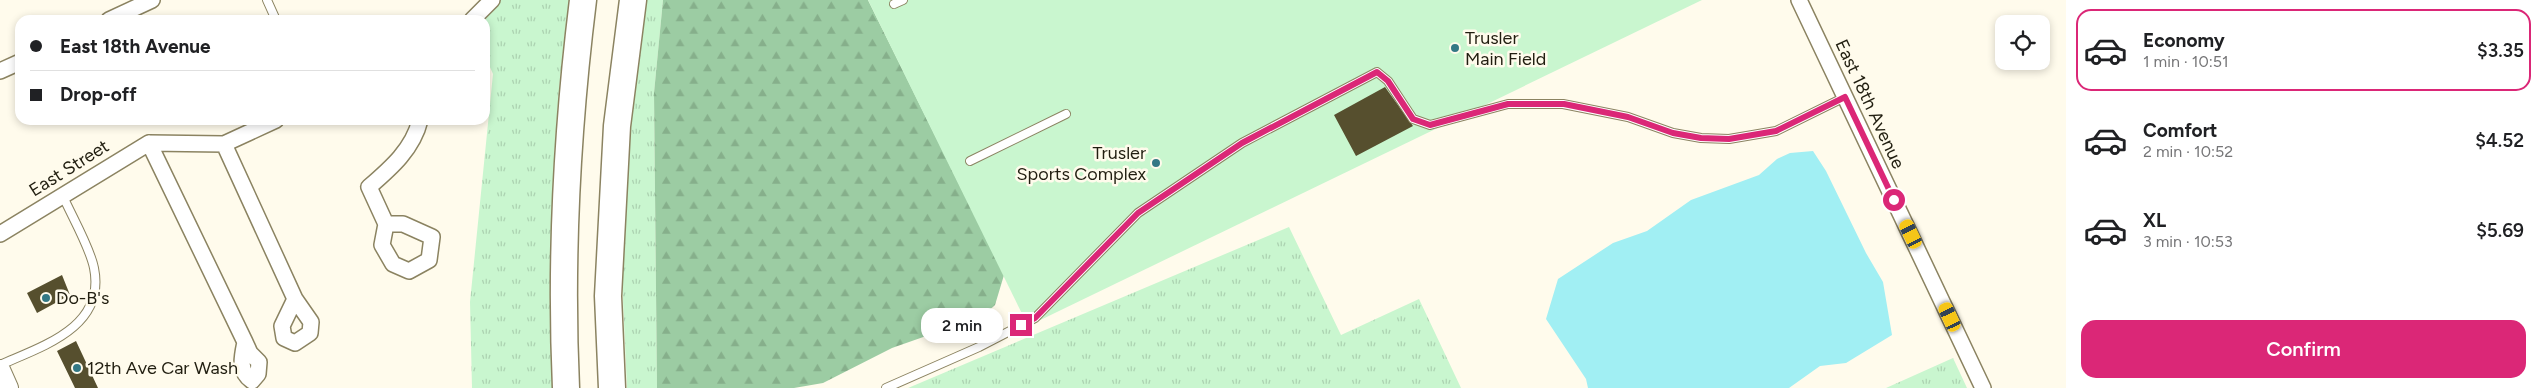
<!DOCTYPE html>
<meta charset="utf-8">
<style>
body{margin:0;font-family:Figtree,sans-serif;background:#f2f2f2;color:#202124;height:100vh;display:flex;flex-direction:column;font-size:19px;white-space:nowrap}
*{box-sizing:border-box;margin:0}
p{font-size:16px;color:#757577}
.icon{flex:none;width:28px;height:28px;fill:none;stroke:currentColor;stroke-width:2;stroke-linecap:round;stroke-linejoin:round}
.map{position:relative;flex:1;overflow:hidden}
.sheet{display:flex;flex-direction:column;background:#fff;width:475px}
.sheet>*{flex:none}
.hud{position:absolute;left:15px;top:15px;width:475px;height:110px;border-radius:15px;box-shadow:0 2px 8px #0003;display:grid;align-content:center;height:110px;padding:0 15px;background:#fff}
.buttons{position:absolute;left:1995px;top:15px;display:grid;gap:10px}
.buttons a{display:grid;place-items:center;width:55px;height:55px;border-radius:10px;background:#fff;box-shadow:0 2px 8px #0003;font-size:25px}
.end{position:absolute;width:22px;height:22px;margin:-11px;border:6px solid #db2777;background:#fff;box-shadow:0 0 0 2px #fff}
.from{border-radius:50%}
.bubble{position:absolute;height:35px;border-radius:15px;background:#fff;box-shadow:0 2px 8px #0003;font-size:16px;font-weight:600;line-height:35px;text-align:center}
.car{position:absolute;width:15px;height:30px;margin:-15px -8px;border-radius:6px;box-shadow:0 0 4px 1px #0007;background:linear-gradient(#f5c518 24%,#345 0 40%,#f5c518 0 76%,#345 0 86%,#f5c518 0)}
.hud b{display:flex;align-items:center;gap:18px;height:48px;font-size:19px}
.hud b+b{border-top:1px solid #e0e0e0}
.hud i{width:12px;height:12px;background:#202124}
ul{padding:9px 0 0;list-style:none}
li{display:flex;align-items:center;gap:15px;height:82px;margin:0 10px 8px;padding:0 5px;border:2px solid transparent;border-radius:15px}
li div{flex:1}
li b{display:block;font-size:19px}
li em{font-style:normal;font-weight:600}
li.active{border-color:#db2777}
li>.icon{width:45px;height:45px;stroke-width:1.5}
.cta{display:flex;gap:10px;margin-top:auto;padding:10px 15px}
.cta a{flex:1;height:58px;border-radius:15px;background:#db2777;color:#fff;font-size:20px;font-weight:600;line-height:58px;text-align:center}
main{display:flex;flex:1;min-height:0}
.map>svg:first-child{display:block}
</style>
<main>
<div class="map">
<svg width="2066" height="388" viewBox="0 0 2066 388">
<defs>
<pattern id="grass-tufts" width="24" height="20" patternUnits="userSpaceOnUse" patternTransform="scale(1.25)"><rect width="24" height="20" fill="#c9f6cf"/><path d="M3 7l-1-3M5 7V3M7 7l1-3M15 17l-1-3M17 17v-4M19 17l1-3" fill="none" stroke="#acd2b1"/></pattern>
<pattern id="forest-firs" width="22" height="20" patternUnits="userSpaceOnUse" patternTransform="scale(1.25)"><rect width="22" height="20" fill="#9ccca3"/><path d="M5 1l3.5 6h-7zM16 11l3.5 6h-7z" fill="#86af8b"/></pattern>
</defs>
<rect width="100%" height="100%" fill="#fffbec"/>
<path fill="url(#grass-tufts)" d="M 500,0 L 569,0 C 552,129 547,258 553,388 L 472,388 L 470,302 L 493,74 L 485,56 L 485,20 L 482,20 Z
M 643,0 L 663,0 L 654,93 L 657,388 L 627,388 L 622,280 L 629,115 Z
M 1289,227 L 1341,335 L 1419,299 L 1461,388 L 908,388 Z
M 1953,358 L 1967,388 L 1886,388 Z"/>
<path fill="url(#forest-firs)" d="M 663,0 L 868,0 L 1004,275 L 995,305 L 983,316 L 892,348 L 823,383 L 794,388 L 657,388 L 654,93 Z"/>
<path fill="#c9f6cf" d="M 868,0 L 1702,0 L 1028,326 Z"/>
<path fill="#a1eff3" d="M 1813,151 L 1826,171 L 1866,253 L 1883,282 L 1892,335 L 1846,363 L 1820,366 L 1789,388 L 1588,388 L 1586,379 L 1546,319 L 1558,279 L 1613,243 L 1647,231 L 1691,200 L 1759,175 L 1777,159 L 1790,153 Z"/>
<path fill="#564f2e" d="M 1385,87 L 1413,126 L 1356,156 L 1334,115 Z
M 62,275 L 70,295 L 37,313 L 27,293 Z
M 76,341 L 98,388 L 75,388 L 57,351 Z"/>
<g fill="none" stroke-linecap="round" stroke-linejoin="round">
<g stroke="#8b8361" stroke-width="10">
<path id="lane" d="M 267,0 L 276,20
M 894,4 L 903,0
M 970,161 L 1066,114
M 0,365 C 43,346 106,327 94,268 C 90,247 71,215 62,194
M 886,388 L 979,347 L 1035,318 L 1138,213 L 1242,143 L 1377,72 L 1388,81 L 1413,119 L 1430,125 L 1508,104 L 1563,104 L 1628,117 L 1673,133 L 1701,138 L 1729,139 L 1776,131 L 1845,97"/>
</g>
<g stroke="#8b8361" stroke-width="18">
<path id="street" d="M 1799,0 L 1983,388
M 109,20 L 152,0
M 472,20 L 492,0
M 0,71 L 20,62
M 149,143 L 245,342 L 250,353 L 259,362 L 258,374 L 252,381 C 238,371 242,357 245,342
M 224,144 L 295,299 L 282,326 L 284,338 L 295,343 L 310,333 L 311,322 L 295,299
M 386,224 L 403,224 L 432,237 L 429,260 L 409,271 L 393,264 L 382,245 L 386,224 L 369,187 C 391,168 413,149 420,120
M 0,234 L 149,143 L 224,144 L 276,120"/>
</g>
<g stroke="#8b8361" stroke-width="22">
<path id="secondary" d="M 0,370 L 8,388"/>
</g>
<g stroke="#8b8361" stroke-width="29">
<path id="highway" d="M 566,388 C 560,258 567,129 583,0
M 612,388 L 608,296 L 617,126 L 633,0"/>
</g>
<use href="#lane" stroke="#fff" stroke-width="8"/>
<use href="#street" stroke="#fff" stroke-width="15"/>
<use href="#secondary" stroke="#fff" stroke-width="20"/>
<use href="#highway" stroke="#fff" stroke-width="26"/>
</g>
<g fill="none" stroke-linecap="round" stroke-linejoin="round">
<path stroke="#db2777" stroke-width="6" d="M 1021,325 L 1035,318 L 1138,213 L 1242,143 L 1377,72 L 1388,81 L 1413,119 L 1430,125 L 1508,104 L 1564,104 L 1628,117 L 1673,133 L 1701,138 L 1729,139 L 1776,131 L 1845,97 L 1894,200"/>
</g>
<g fill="#337885" stroke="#fffbec" stroke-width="2">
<circle cx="1455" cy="48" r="5"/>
<circle cx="1156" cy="163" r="5"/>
<circle cx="46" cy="298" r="5"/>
<circle cx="77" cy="368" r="5"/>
</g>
<g text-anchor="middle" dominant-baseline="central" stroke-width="5" stroke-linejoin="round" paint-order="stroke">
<g font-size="18" fill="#211e10" stroke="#fffbec" text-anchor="start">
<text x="1465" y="38">Trusler<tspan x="1465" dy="21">Main Field</tspan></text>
<text x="1146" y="153" text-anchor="end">Trusler<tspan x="1146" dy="21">Sports Complex</tspan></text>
<text x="56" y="298">Do-B's</text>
<text x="87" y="368">12th Ave Car Wash</text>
</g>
<g font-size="18" fill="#211e10" stroke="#fffbec">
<text transform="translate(1870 104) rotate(65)">East 18th Avenue</text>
<text transform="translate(69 168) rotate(-32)">East Street</text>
</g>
</g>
</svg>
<div class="buttons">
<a><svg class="icon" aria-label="locate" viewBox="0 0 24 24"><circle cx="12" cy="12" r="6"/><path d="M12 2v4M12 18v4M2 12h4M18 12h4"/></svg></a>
</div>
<i class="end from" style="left:1894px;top:200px"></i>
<i class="end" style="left:1021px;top:325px"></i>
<div class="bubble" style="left:921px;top:308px;width:82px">2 min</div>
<i class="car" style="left:1911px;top:234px;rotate:334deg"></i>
<i class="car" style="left:1950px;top:317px;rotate:335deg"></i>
<div class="hud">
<b><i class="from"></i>East 18th Avenue</b>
<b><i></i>Drop-off</b>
</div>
</div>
<section class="sheet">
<ul>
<li class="active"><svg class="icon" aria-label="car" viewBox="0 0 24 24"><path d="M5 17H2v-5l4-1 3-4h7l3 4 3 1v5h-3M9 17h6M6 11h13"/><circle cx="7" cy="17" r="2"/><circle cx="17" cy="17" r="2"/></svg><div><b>Economy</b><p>1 min · 10:51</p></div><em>$3.35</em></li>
<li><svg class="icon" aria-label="car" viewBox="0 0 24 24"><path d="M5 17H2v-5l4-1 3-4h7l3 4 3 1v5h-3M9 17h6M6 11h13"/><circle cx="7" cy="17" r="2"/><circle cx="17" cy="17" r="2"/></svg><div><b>Comfort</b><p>2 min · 10:52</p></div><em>$4.52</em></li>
<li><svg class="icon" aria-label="car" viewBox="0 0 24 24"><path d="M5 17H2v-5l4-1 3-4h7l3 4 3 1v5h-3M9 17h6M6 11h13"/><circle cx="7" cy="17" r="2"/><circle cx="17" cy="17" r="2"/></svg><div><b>XL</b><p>3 min · 10:53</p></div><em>$5.69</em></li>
</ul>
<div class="cta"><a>Confirm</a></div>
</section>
</main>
